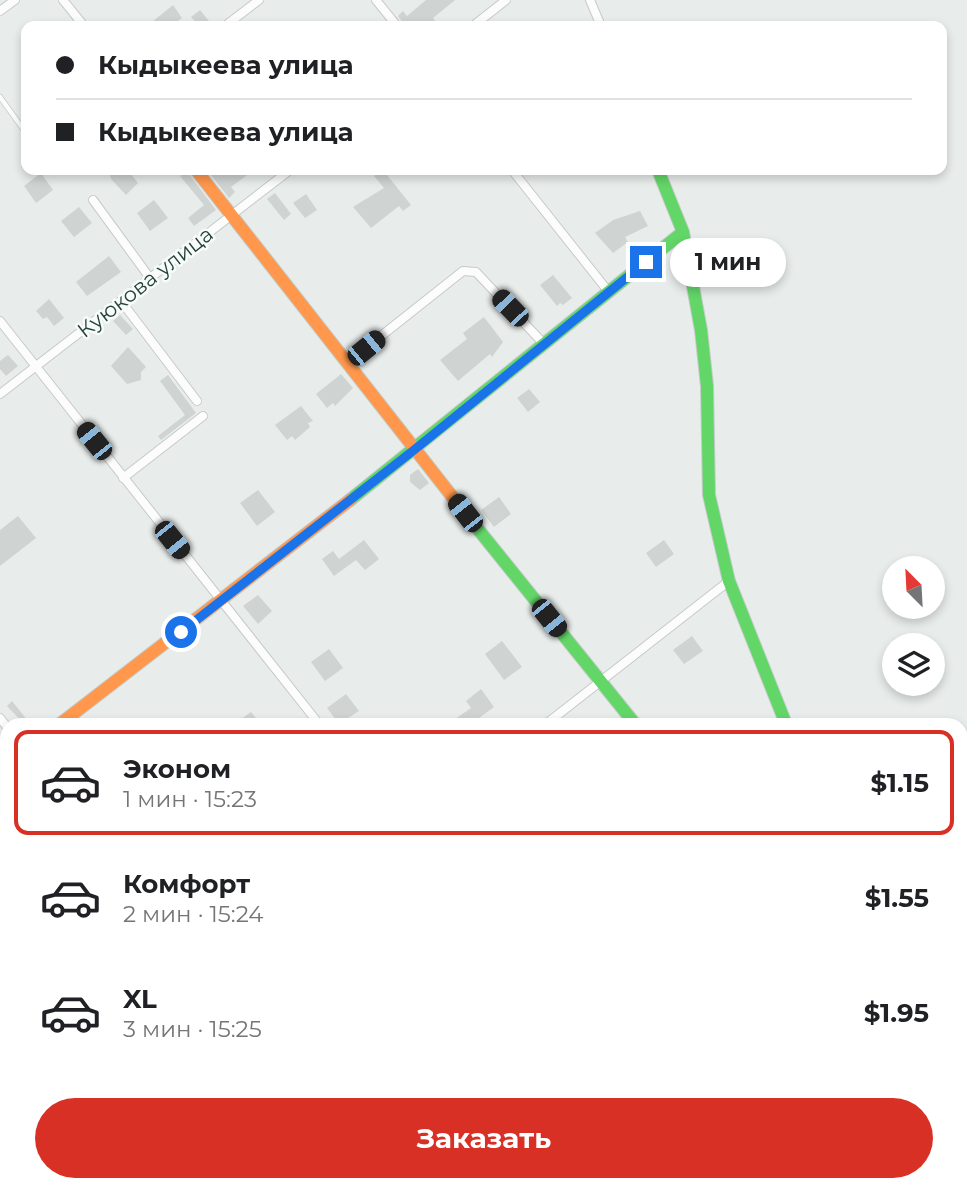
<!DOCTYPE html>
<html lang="ru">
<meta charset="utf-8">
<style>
body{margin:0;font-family:Montserrat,sans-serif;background:#f2f2f2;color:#202124;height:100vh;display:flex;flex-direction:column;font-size:26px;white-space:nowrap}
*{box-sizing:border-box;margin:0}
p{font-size:23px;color:#757577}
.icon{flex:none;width:38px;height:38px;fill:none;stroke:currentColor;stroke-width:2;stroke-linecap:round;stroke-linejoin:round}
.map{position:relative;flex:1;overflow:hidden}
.panel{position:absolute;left:0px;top:718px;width:968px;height:474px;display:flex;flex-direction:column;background:#fff;border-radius:21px 21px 0 0;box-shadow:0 4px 10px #0003}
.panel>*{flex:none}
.hud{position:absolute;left:21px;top:21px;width:926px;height:154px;border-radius:14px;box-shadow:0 4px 10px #0003;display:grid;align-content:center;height:154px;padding:0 35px;background:#fff}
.needle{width:46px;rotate:336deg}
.buttons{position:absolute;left:882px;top:556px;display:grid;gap:14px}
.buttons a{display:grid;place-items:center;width:63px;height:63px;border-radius:50%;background:#fff;box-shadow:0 4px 10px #0003;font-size:35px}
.end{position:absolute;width:32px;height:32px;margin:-16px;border:9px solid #1a73e8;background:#fff;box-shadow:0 0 0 4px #fff}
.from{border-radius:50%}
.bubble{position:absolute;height:49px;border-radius:24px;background:#fff;box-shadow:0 4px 10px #0003;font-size:23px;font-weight:700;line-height:49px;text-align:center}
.car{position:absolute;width:21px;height:42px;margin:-21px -10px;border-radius:9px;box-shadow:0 0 5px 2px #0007;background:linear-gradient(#222 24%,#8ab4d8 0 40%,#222 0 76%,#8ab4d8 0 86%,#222 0)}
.hud b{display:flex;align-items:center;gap:24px;height:66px;font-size:26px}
.hud b+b{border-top:2px solid #e0e0e0}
.hud i{width:18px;height:18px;background:#202124}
ul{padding:12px 0 0;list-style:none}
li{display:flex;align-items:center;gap:21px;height:105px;margin:0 14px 10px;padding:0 21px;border:4px solid transparent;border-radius:14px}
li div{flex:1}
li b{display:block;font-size:26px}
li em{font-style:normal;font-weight:700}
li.on{border-color:#d93025}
li>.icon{width:63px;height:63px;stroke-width:1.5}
.cta{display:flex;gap:14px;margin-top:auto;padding:14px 35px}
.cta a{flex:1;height:80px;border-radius:42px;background:#d93025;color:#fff;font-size:28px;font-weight:700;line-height:80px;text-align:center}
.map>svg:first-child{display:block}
</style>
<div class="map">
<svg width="967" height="1191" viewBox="0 0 967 1191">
<rect width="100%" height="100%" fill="#e8edeb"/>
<path fill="#cfd4d2" d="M 426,0 L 455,0 L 433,18 L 436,22 L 430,26 L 405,26 L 398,16 L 403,11 L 407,16 Z
M 173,5 L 182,18 L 171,26 L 147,26 Z
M 200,10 L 213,26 L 199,26 L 191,17 Z
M 109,170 L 128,170 L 138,183 L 126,195 L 111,179 Z
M 217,170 L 254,170 L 231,187 L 235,192 L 229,198 L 211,175 Z
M 383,170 L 411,205 L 403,211 L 399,206 L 371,228 L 353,207 L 384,188 L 374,176 Z
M 187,171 L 216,210 L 194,226 L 188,218 L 204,205 L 180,176 Z
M 41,173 L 53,190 L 36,203 L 24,186 Z
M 275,193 L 291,214 L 284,220 L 267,199 Z
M 306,194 L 317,210 L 305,218 L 293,203 Z
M 154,200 L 168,218 L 150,231 L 137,213 Z
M 79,207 L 92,223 L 74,237 L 61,221 Z
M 640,211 L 648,226 L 625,237 L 628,242 L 613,253 L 595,233 L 613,220 Z
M 109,256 L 121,272 L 87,296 L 76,282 Z
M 553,275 L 572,298 L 563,305 L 560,303 L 557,306 L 540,285 Z
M 49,299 L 64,318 L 54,326 L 47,317 L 43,319 L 36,311 Z
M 120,315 L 133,329 L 126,335 L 113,321 Z
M 484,317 L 503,342 L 492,357 L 490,354 L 458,381 L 440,360 L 467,339 L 463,333 Z
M 128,347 L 146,367 L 141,372 L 141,380 L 127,384 L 111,366 Z
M 8,355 L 18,366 L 6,376 L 0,369 L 0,361 Z
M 341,374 L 353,388 L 335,406 L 333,403 L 327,408 L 316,394 Z
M 168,375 L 196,413 L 161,440 L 158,436 L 185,415 L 160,381 Z
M 529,389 L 540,402 L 528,412 L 517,398 Z
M 301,406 L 313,421 L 308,423 L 310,427 L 295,440 L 292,436 L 287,440 L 275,425 Z
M 418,469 L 429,483 L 420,490 L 410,482 L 410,475 Z
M 258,490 L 275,512 L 257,526 L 240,503 Z
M 499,497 L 511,514 L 494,527 L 481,510 Z
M 18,516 L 36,538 L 0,566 L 0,530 Z
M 364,540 L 379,559 L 365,570 L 356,560 L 334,576 L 322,559 L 333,551 L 339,559 Z
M 664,540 L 674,554 L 656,567 L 646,553 Z
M 258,595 L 272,611 L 258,624 L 243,606 Z
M 692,636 L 703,651 L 684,664 L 673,650 Z
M 502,641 L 522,667 L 504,680 L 485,654 Z
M 329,649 L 343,668 L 325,681 L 311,662 Z
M 481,689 L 494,707 L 471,724 L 448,724 L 471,708 L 466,701 Z
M 346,694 L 359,711 L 339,724 L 327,708 Z
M 12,701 L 28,721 L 24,724 L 7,706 Z
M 251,712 L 261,724 L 234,724 Z"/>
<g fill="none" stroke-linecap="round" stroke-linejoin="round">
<g stroke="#c5cac8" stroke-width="6">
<path id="lane" d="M 0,97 L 26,133"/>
</g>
<g stroke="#c5cac8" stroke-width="10">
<path id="street" d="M 63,0 L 84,26
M 376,0 L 397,26
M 590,0 L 601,26
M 0,11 L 15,0
M 225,26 L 259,0
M 473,26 L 506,0
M 512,170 L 608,291
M 93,200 L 150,278
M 121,301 L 197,401
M 0,321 L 319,724
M 347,363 L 463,271 L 476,272 L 544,344
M 0,394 L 290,170
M 123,478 L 203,416
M 0,718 L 7,727
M 546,724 L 729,581
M 0,770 L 7,765
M 961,816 L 967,813
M 0,993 L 7,1002
M 961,1050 L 967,1061
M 961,1145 L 967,1142
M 152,1185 L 157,1191
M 368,1185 L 373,1191
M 674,1185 L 679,1191
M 427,1191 L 435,1185
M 882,1191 L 893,1185"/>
</g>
<g stroke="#c3cbc8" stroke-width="14">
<path id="fast" d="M 658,170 L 683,232 L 701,330 L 707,386 L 709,495 L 729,581 L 786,724
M 350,500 L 683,232
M 469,518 L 635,724
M 0,1128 L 7,1137
M 45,1185 L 50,1191"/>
</g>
<g stroke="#c3cbc8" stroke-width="14">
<path id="slow" d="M 196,170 L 469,518
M 60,724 L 350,500"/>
</g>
<use href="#lane" stroke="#fcfcfc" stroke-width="4.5"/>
<use href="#street" stroke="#fcfcfc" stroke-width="8"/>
<use href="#fast" stroke="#63d668" stroke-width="12"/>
<use href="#slow" stroke="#ff974d" stroke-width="12"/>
</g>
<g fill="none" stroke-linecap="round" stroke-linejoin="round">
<path stroke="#1a73e8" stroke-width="9" d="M 181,632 L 414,450 L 646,262"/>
</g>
<g text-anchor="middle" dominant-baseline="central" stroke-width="5" stroke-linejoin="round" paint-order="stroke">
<g font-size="21" fill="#24423a" stroke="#f7fbf9">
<text transform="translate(145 282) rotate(-38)">Куюкова улица</text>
</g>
</g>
</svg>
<div class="buttons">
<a><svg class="needle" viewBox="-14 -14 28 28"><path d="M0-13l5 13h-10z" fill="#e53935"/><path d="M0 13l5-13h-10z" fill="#757577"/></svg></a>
<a><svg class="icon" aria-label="layers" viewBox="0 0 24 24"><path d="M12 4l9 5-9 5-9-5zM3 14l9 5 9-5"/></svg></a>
</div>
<i class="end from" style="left:181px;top:632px"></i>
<i class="end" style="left:646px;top:262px"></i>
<div class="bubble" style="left:670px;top:238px;width:116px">1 мин</div>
<i class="car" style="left:510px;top:308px;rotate:316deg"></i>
<i class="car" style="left:366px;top:348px;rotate:51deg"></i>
<i class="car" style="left:94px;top:441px;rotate:321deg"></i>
<i class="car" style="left:465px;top:513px;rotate:322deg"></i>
<i class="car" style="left:172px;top:540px;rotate:141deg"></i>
<i class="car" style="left:549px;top:618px;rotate:141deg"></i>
<div class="hud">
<b><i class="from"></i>Кыдыкеева улица</b>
<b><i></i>Кыдыкеева улица</b>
</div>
<section class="panel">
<ul>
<li class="on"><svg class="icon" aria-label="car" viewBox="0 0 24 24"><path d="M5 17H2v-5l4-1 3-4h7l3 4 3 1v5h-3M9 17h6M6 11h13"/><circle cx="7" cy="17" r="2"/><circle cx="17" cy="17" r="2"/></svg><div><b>Эконом</b><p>1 мин · 15:23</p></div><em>$1.15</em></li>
<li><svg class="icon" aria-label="car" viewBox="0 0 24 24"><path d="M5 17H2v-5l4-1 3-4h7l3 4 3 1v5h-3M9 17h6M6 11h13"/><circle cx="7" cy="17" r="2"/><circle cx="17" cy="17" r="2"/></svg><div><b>Комфорт</b><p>2 мин · 15:24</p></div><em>$1.55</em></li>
<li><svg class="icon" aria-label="car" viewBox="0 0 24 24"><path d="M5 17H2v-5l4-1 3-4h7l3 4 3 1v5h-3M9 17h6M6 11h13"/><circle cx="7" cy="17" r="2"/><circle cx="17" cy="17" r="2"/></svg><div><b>XL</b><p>3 мин · 15:25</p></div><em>$1.95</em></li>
</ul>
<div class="cta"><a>Заказать</a></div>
</section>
</div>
